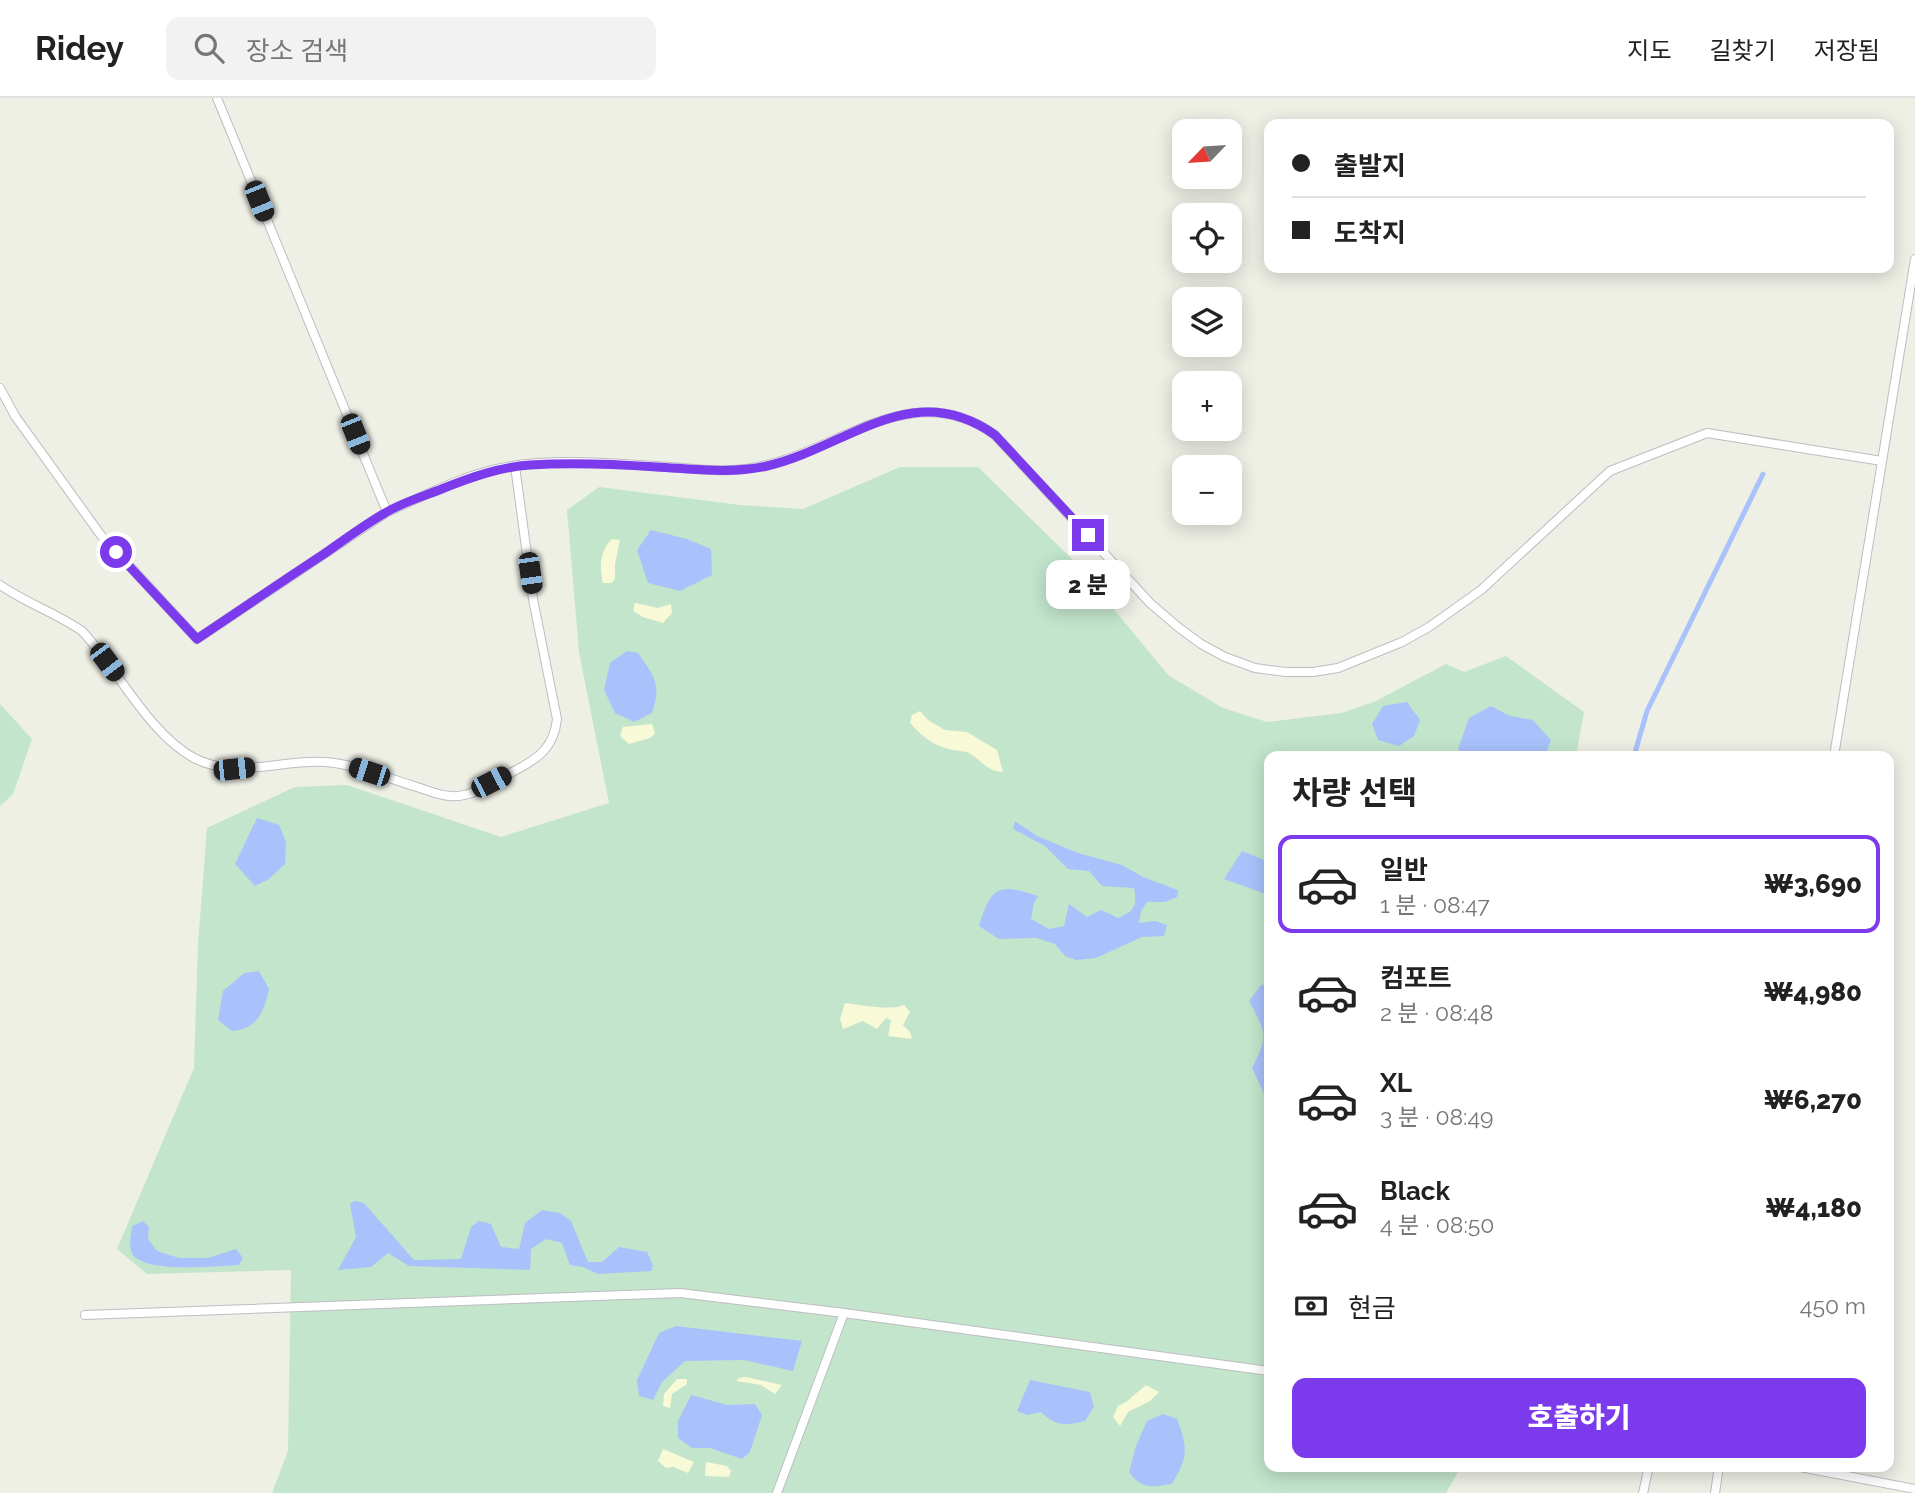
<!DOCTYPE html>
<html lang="ko">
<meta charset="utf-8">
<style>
body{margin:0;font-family:Raleway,"Noto Sans KR",sans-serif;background:#f2f2f2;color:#222;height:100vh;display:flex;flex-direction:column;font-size:26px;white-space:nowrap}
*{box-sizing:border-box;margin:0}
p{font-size:23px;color:#767676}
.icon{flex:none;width:38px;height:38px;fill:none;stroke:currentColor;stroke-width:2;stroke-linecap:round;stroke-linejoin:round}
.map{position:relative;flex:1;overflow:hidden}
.panel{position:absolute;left:1264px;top:653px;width:630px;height:721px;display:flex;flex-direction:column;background:#fff;border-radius:14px;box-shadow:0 4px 18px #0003}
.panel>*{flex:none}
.top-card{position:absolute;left:1264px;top:21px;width:630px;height:154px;border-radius:14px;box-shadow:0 4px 18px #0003;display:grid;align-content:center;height:154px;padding:0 28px;background:#fff}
.needle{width:46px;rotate:245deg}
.controls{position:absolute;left:1172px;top:21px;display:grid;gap:14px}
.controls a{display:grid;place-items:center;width:70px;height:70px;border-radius:14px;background:#fff;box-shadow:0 4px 18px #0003;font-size:35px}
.end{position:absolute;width:32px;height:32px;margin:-16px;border:9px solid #7c3aed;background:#fff;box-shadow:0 0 0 4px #fff}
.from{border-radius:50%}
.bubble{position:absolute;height:49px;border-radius:14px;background:#fff;box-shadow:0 4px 18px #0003;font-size:23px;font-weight:800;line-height:49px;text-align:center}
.car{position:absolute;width:21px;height:42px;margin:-21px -10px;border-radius:9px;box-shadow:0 0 5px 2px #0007;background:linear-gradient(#222 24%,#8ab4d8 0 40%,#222 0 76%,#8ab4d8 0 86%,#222 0)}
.top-card b{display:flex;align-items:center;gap:24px;height:66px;font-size:26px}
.top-card b+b{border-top:2px solid #e0e0e0}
.top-card i{width:18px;height:18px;background:#222}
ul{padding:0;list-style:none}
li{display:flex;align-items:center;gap:21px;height:98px;margin:0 14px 10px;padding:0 14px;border:4px solid transparent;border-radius:14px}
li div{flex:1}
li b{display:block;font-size:26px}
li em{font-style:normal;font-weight:800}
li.current{border-color:#7c3aed}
li>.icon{width:63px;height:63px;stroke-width:1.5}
h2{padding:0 28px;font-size:32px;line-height:84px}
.pay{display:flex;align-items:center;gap:18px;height:77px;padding:0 28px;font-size:26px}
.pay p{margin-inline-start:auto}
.primary-button{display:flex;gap:14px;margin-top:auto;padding:14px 28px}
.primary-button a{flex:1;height:80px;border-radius:14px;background:#7c3aed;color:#fff;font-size:28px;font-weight:800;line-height:80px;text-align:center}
header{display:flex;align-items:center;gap:42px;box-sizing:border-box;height:98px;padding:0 35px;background:#fff;border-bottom:2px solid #e0e0e0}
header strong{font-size:33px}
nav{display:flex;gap:38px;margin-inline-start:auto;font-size:24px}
.search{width:490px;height:63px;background:#f2f2f2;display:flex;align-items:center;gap:18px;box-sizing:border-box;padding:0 24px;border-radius:14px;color:#767676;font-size:26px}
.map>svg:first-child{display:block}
</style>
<header>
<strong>Ridey</strong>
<div class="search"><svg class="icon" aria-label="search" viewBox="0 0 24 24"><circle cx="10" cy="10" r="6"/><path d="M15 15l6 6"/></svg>장소 검색</div>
<nav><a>지도</a><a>길찾기</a><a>저장됨</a></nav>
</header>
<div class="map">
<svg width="1915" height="1395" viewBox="0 0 1915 1395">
<rect width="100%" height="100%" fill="#eeefe5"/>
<path fill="#c3e5cc" d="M 900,369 L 978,369 L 1073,462 L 1168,577 L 1223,610 L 1267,624 L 1341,615 L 1374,604 L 1446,566 L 1464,574 L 1506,558 L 1584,614 L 1576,658 L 1269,658 L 1269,1368 L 1461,1369 L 1446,1395 L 272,1395 L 288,1353 L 291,1172 L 147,1176 L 117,1151 L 194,970 L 198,846 L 207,730 L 295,689 L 347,687 L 501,739 L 609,705 L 579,554 L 567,412 L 599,389 L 740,407 L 803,411 Z
M 0,606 L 32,641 L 13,696 L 0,708 Z"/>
<path fill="#f8f9d6" d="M 612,441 L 620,442 L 615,466 L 615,481 L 611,485 L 603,485 C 599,469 600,452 612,441 Z
M 635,505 L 658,510 L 671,506 L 672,515 L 663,525 L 643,519 L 633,513 Z
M 920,613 L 928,622 L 945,632 L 967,634 L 997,652 L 1003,674 C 988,674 981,662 969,655 C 965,653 958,653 953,652 C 933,648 923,639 910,625 L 912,617 Z
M 652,626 L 655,635 L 650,640 L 629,646 L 620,638 L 623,629 Z
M 845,905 C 860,907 892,913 904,907 L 910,914 L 903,927 L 910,934 L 912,941 L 888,938 L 891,922 L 886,920 L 877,931 L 863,923 L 843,931 L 840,921 Z
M 746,1279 L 782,1287 L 775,1296 L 761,1287 L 736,1283 L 739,1280 Z
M 677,1281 L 687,1281 L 687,1286 L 672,1296 L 670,1310 L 663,1308 L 664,1296 Z
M 1146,1287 L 1159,1294 L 1150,1303 L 1128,1314 L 1120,1328 L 1113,1319 L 1118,1308 L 1126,1304 Z
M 663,1351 L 694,1364 L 688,1375 L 673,1369 L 666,1370 L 658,1363 Z
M 706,1364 L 727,1368 L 731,1373 L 729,1379 L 705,1378 Z"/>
<path fill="#a9c2fb" d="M 651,432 L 687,441 L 711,451 L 712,477 L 680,493 L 648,485 L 637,452 Z
M 627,553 L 638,555 C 654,578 662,586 652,615 L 634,624 L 615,615 L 604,592 L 610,565 Z
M 1407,604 L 1420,622 L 1414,638 L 1399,648 L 1378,642 L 1372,626 L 1383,608 Z
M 1491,608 L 1510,618 L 1533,622 L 1551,642 L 1545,658 L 1463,658 L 1458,651 L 1469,620 Z
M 257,720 L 279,727 L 286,744 L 285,766 L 269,781 L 255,788 L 235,766 Z
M 1015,723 L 1037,738 L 1078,755 L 1122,767 L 1143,779 L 1178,792 L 1177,799 L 1165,804 L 1147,804 L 1141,813 L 1139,825 L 1155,823 L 1167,827 L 1164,838 L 1142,839 L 1096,860 L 1076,862 L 1065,858 L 1055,846 L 1036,840 L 999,841 L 979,828 C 991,789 998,784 1038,798 L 1034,805 L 1031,821 L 1049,831 L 1064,828 L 1069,806 L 1087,819 L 1101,812 L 1118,820 C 1135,813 1137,808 1134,790 L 1102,788 L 1089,773 L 1068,771 L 1045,748 L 1013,731 Z
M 1242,753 L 1269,764 L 1269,797 L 1224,781 Z
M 259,873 L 269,891 C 264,913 258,931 232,933 L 218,922 L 223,893 L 244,875 Z
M 1269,886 L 1269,1012 L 1262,991 L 1252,970 C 1269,937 1266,935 1249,903 L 1261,887 Z
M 354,1103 L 364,1105 L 414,1162 L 461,1161 L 471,1129 L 479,1123 L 491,1126 L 501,1149 L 519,1151 L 525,1125 L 542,1112 L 560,1115 L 571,1123 L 588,1164 L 602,1164 L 619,1149 L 647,1154 L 653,1167 L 651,1173 L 598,1176 L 583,1169 L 570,1167 L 562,1145 L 546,1141 L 531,1151 L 530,1172 L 409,1168 L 388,1155 L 371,1169 L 338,1172 L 356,1139 L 350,1106 Z
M 143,1123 L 149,1129 L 148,1141 L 157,1153 L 179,1160 L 208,1160 L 236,1151 L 243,1160 L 239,1167 C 215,1168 153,1175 135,1159 C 127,1152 131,1138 132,1128 Z
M 676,1228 L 802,1243 L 793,1273 L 744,1262 L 685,1263 L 662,1284 L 653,1302 L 639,1298 L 637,1282 L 659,1235 Z
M 1030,1282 L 1090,1294 L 1094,1309 L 1085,1323 C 1065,1328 1055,1328 1041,1314 L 1027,1317 L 1017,1313 Z
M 691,1297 L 728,1307 L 755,1306 L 762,1317 L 750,1354 L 742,1361 L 710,1350 L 692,1350 L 678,1340 L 678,1323 Z
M 1163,1316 L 1177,1321 C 1188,1350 1188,1359 1172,1386 C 1152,1389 1142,1392 1129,1374 L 1136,1348 L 1147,1323 Z"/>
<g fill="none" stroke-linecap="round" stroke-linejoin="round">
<path stroke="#a9c2fb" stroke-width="5" d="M 1634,658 L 1647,613 L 1763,376"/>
<g stroke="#bdbdc3" stroke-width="10">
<path id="service" d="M 217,0 L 387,414 C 424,398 462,378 501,370 C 551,359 619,366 671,369 C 696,371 720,374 745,371 C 834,361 907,274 995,337 L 1150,505 L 1178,529 L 1201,546 L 1225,559 L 1255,570 L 1286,574 L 1313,574 L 1338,570 L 1402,544 L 1429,529 L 1481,492 L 1610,373 L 1707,335 L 1882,363
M 0,290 L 15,318 L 100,436 L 197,541 L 387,414
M 0,487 C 26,505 56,515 82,533 C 117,570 148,635 194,660 C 236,682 281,661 325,664 C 356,666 387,680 417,689 C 432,694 448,701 464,697 C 481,694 500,680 516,672 C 539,660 554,649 557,621 L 533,501 L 515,368
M 1834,658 L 1915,161
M 85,1217 L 680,1195 L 844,1215
M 1795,1368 L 1915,1391
M 777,1395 L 844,1215 L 1269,1273
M 1643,1395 L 1649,1368
M 1715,1395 L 1719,1368"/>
</g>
<use href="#service" stroke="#fff" stroke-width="8"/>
</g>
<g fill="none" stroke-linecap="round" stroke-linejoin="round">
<path stroke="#7c3aed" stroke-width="9" d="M 116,454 L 197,541 C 239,513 281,484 324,456 C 344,442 364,427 385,415 C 403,404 425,398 444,390 C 472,379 500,369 530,367 C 573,364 614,366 657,369 C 694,371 731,376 767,368 C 848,349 912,278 995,337 L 1088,437"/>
</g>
</svg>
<div class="controls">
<a><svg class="needle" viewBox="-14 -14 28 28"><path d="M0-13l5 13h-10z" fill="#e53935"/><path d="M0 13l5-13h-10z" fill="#767676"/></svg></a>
<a><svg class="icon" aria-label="locate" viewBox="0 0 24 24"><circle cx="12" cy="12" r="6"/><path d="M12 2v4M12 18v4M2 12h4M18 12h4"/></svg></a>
<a><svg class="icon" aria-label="layers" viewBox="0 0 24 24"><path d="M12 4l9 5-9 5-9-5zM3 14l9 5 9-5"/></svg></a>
<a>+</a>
<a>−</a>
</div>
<i class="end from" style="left:116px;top:454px"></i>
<i class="end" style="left:1088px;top:437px"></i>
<div class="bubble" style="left:1046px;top:462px;width:84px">2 분</div>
<i class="car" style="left:259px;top:103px;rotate:158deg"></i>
<i class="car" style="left:355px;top:336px;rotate:158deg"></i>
<i class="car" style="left:530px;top:475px;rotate:172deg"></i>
<i class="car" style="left:107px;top:564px;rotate:143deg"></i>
<i class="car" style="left:234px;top:671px;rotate:84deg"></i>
<i class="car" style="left:369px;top:674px;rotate:288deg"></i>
<i class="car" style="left:491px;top:684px;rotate:63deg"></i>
<div class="top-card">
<b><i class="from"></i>출발지</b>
<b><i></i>도착지</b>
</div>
<section class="panel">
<h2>차량 선택</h2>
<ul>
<li class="current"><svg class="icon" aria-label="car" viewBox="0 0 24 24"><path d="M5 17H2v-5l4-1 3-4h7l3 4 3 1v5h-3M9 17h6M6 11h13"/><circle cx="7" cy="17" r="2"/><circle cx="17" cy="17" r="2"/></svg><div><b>일반</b><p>1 분 · 08:47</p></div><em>₩3,690</em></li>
<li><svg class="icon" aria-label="car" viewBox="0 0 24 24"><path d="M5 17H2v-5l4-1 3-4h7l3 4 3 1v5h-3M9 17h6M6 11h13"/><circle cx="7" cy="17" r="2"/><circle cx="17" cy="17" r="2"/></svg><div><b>컴포트</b><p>2 분 · 08:48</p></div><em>₩4,980</em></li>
<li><svg class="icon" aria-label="car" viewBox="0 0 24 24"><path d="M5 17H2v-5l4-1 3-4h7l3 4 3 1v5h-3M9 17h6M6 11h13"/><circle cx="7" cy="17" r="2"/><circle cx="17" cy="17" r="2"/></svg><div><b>XL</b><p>3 분 · 08:49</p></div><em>₩6,270</em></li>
<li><svg class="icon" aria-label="car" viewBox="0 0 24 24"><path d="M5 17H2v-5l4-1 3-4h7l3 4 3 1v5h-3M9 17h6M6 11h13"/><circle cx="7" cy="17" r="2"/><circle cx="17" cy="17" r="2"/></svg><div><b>Black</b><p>4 분 · 08:50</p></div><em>₩4,180</em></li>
</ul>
<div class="pay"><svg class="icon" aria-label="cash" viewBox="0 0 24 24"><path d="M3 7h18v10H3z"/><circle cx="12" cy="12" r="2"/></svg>현금<p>450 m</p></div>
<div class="primary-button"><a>호출하기</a></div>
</section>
</div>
